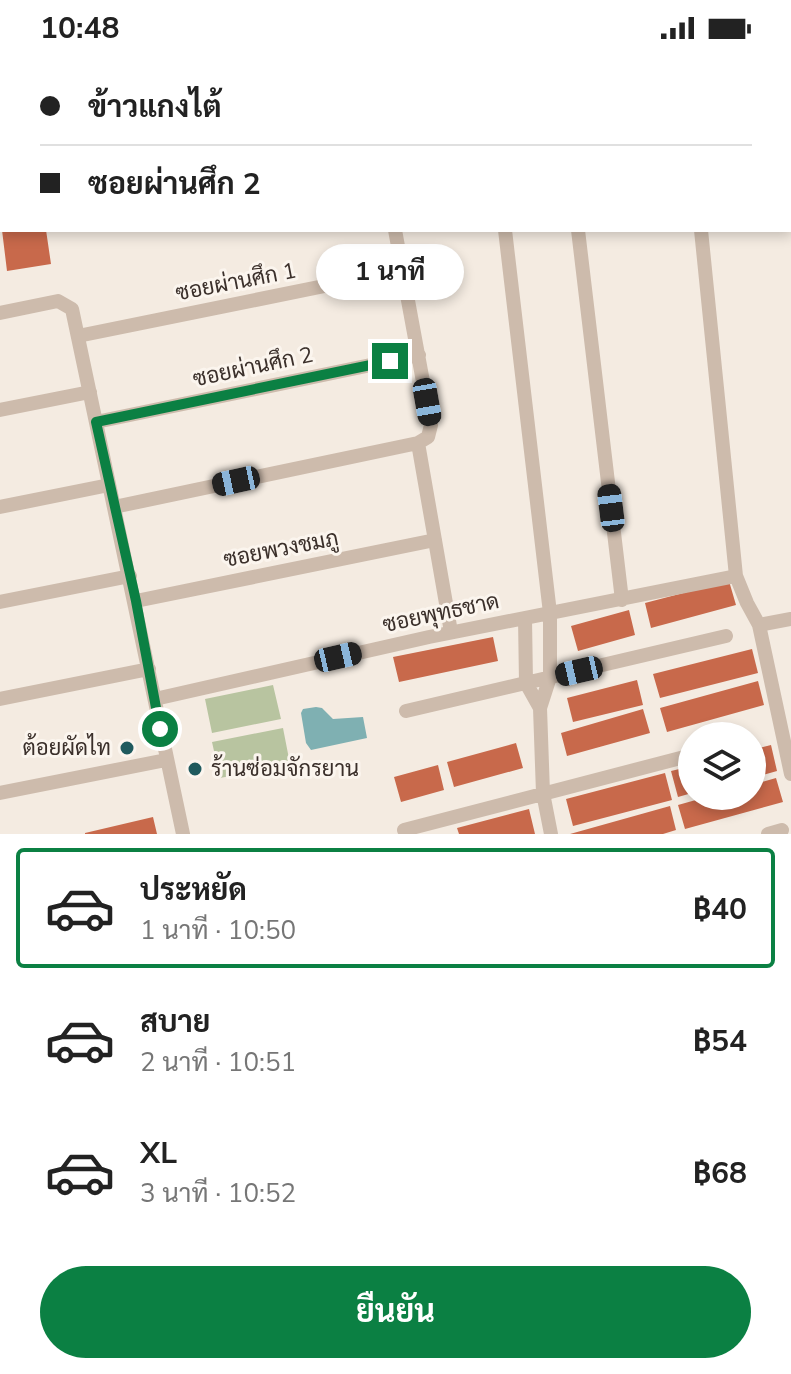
<!DOCTYPE html>
<html lang="th">
<meta charset="utf-8">
<style>
body{margin:0;font-family:"Nunito Sans",Sarabun,sans-serif;background:#f2f2f2;color:#222;height:100vh;display:flex;flex-direction:column;font-size:30px;white-space:nowrap}
*{box-sizing:border-box;margin:0}
p{font-size:26px;color:#767676}
.icon{flex:none;width:44px;height:44px;fill:none;stroke:currentColor;stroke-width:2;stroke-linecap:round;stroke-linejoin:round}
.map{position:relative;height:778px;overflow:hidden}
.details{display:flex;flex-direction:column;background:#fff;flex:1}
.details>*{flex:none}
.hud{position:absolute;left:0px;top:0px;width:792px;height:176px;box-shadow:0 4px 12px #0003;display:grid;align-content:center;height:176px;padding:0 40px;background:#fff}
.fabs{position:absolute;left:678px;top:666px;display:grid;gap:16px}
.fabs a{display:grid;place-items:center;width:88px;height:88px;border-radius:50%;background:#fff;box-shadow:0 4px 12px #0003;font-size:40px}
.end{position:absolute;width:36px;height:36px;margin:-18px;border:10px solid #0b8043;background:#fff;box-shadow:0 0 0 4px #fff}
.from{border-radius:50%}
.bubble{position:absolute;height:56px;border-radius:28px;background:#fff;box-shadow:0 4px 12px #0003;font-size:26px;font-weight:700;line-height:56px;text-align:center}
.car{position:absolute;width:24px;height:48px;margin:-24px -12px;border-radius:10px;box-shadow:0 0 6px 2px #0007;background:linear-gradient(#222 24%,#8ab4d8 0 40%,#222 0 76%,#8ab4d8 0 86%,#222 0)}
.hud b{display:flex;align-items:center;gap:28px;height:76px;font-size:30px}
.hud b+b{border-top:2px solid #e0e0e0}
.hud i{width:20px;height:20px;background:#222}
ul{padding:14px 0 0;list-style:none}
li{display:flex;align-items:center;gap:24px;height:120px;margin:0 16px 12px;padding:0 24px;border:4px solid transparent;border-radius:8px}
li div{flex:1}
li b{display:block;font-size:30px}
li em{font-style:normal;font-weight:700}
li.current{border-color:#0b8043}
li>.icon{width:72px;height:72px;stroke-width:1.5}
.action{display:flex;gap:16px;margin-top:auto;padding:16px 40px}
.action a{flex:1;height:92px;border-radius:48px;background:#0b8043;color:#fff;font-size:32px;font-weight:700;line-height:92px;text-align:center}
.status{display:flex;justify-content:space-between;align-items:center;height:56px;padding:0 40px;background:#fff;direction:ltr}
.status svg{height:22px;fill:currentColor}
.map>svg:first-child{display:block}
</style>
<div class="status"><b>10:48</b><svg viewBox="0 0 49 12"><path d="M0 12V9h3v3zM5 12V6h3v6zM10 12V3h3v9zM15 12V0h3v12zM26 1h20v11H26zM47 4h2v5h-2z"/></svg></div>
<div class="map">
<svg width="791" height="778" viewBox="0 0 791 778">
<rect width="100%" height="100%" fill="#f4ebe1"/>
<path fill="#b8c4a0" d="M 273,629 L 281,663 L 212,677 L 205,643 Z
M 283,672 L 290,708 L 220,722 L 212,686 Z"/>
<path fill="#7fb0b2" d="M 316,651 L 322,652 L 333,663 L 363,661 L 367,682 L 311,694 L 306,687 L 301,657 L 303,653 Z"/>
<path fill="#c8694b" d="M 2,174 L 46,174 L 51,208 L 7,215 Z
M 729,525 L 736,549 L 651,572 L 645,547 Z
M 629,554 L 635,579 L 578,595 L 571,570 Z
M 493,581 L 498,605 L 399,626 L 393,601 Z
M 752,593 L 758,617 L 660,642 L 653,618 Z
M 637,624 L 643,649 L 573,666 L 567,642 Z
M 758,625 L 764,649 L 667,676 L 660,652 Z
M 643,653 L 650,677 L 567,700 L 561,677 Z
M 516,687 L 523,712 L 454,731 L 447,706 Z
M 771,689 L 777,715 L 752,722 L 752,694 Z
M 438,709 L 444,734 L 401,746 L 394,721 Z
M 692,710 L 692,737 L 678,741 L 671,715 Z
M 665,717 L 672,744 L 573,770 L 566,743 Z
M 776,722 L 783,746 L 685,773 L 678,749 L 710,740 L 752,740 L 752,729 Z
M 670,750 L 676,774 L 663,778 L 570,778 Z
M 529,753 L 535,778 L 459,778 L 457,772 Z
M 153,761 L 157,778 L 85,778 L 85,777 Z"/>
<g fill="none" stroke-linecap="round" stroke-linejoin="round">
<path stroke="#cdbbac" stroke-width="14" d="M 192,2 L 208,0
M 0,30 L 2,30
M 790,57 L 791,57
M 0,162 L 2,162
M 505,174 L 550,557 L 550,621 L 540,652 L 543,737 L 551,778
M 578,174 L 622,544
M 701,174 L 736,520 L 747,547 L 759,569
M 0,257 L 58,245 L 72,253 L 183,778
M 78,280 L 403,214
M 0,354 L 90,336
M 96,366 L 419,299
M 418,387 L 451,576
M 0,451 L 109,429
M 114,451 L 418,387 L 428,381 L 431,369 L 395,174
M 136,545 L 435,484
M 0,546 L 130,520
M 525,562 L 526,627 L 540,652
M 791,563 L 759,569 L 791,718
M 0,643 L 149,613
M 155,643 L 429,581 L 736,520
M 406,655 L 726,580
M 0,737 L 166,704
M 404,774 L 692,699
M 768,778 L 782,774"/>
</g>
<g fill="none" stroke-linecap="round" stroke-linejoin="round">
<path stroke="#0b8043" stroke-width="10" d="M 160,673 L 136,545 L 96,366 L 390,305"/>
</g>
<g fill="#1f5a5e" stroke="#fbf5ee" stroke-width="3">
<circle cx="127" cy="692" r="8"/>
<circle cx="195" cy="713" r="8"/>
</g>
<g text-anchor="middle" dominant-baseline="central" stroke-width="6" stroke-linejoin="round" paint-order="stroke">
<g font-size="22" fill="#3b302b" stroke="#fbf5ee">
<text transform="translate(236 226) rotate(-11)">ซอยผ่านศึก 1</text>
<text transform="translate(253 311) rotate(-12)">ซอยผ่านศึก 2</text>
<text transform="translate(281 493) rotate(-11)">ซอยพวงชมภู</text>
<text transform="translate(441 557) rotate(-12)">ซอยพุทธชาด</text>
</g>
<g font-size="22" fill="#3b302b" stroke="#fbf5ee" text-anchor="end">
<text x="111" y="692">ต้อยผัดไท</text>
<text x="211" y="713" text-anchor="start">ร้านซ่อมจักรยาน</text>
</g>
</g>
</svg>
<div class="fabs">
<a><svg class="icon" aria-label="layers" viewBox="0 0 24 24"><path d="M12 4l9 5-9 5-9-5zM3 14l9 5 9-5"/></svg></a>
</div>
<i class="end from" style="left:160px;top:673px"></i>
<i class="end" style="left:390px;top:305px"></i>
<div class="bubble" style="left:316px;top:188px;width:148px">1 นาที</div>
<i class="car" style="left:427px;top:346px;rotate:170deg"></i>
<i class="car" style="left:236px;top:425px;rotate:258deg"></i>
<i class="car" style="left:611px;top:452px;rotate:353deg"></i>
<i class="car" style="left:338px;top:601px;rotate:77deg"></i>
<i class="car" style="left:579px;top:615px;rotate:257deg"></i>
<div class="hud">
<b><i class="from"></i>ข้าวแกงไต้</b>
<b><i></i>ซอยผ่านศึก 2</b>
</div>
</div>
<section class="details">
<ul>
<li class="current"><svg class="icon" aria-label="car" viewBox="0 0 24 24"><path d="M5 17H2v-5l4-1 3-4h7l3 4 3 1v5h-3M9 17h6M6 11h13"/><circle cx="7" cy="17" r="2"/><circle cx="17" cy="17" r="2"/></svg><div><b>ประหยัด</b><p>1 นาที · 10:50</p></div><em>฿40</em></li>
<li><svg class="icon" aria-label="car" viewBox="0 0 24 24"><path d="M5 17H2v-5l4-1 3-4h7l3 4 3 1v5h-3M9 17h6M6 11h13"/><circle cx="7" cy="17" r="2"/><circle cx="17" cy="17" r="2"/></svg><div><b>สบาย</b><p>2 นาที · 10:51</p></div><em>฿54</em></li>
<li><svg class="icon" aria-label="car" viewBox="0 0 24 24"><path d="M5 17H2v-5l4-1 3-4h7l3 4 3 1v5h-3M9 17h6M6 11h13"/><circle cx="7" cy="17" r="2"/><circle cx="17" cy="17" r="2"/></svg><div><b>XL</b><p>3 นาที · 10:52</p></div><em>฿68</em></li>
</ul>
<div class="action"><a>ยืนยัน</a></div>
</section>
